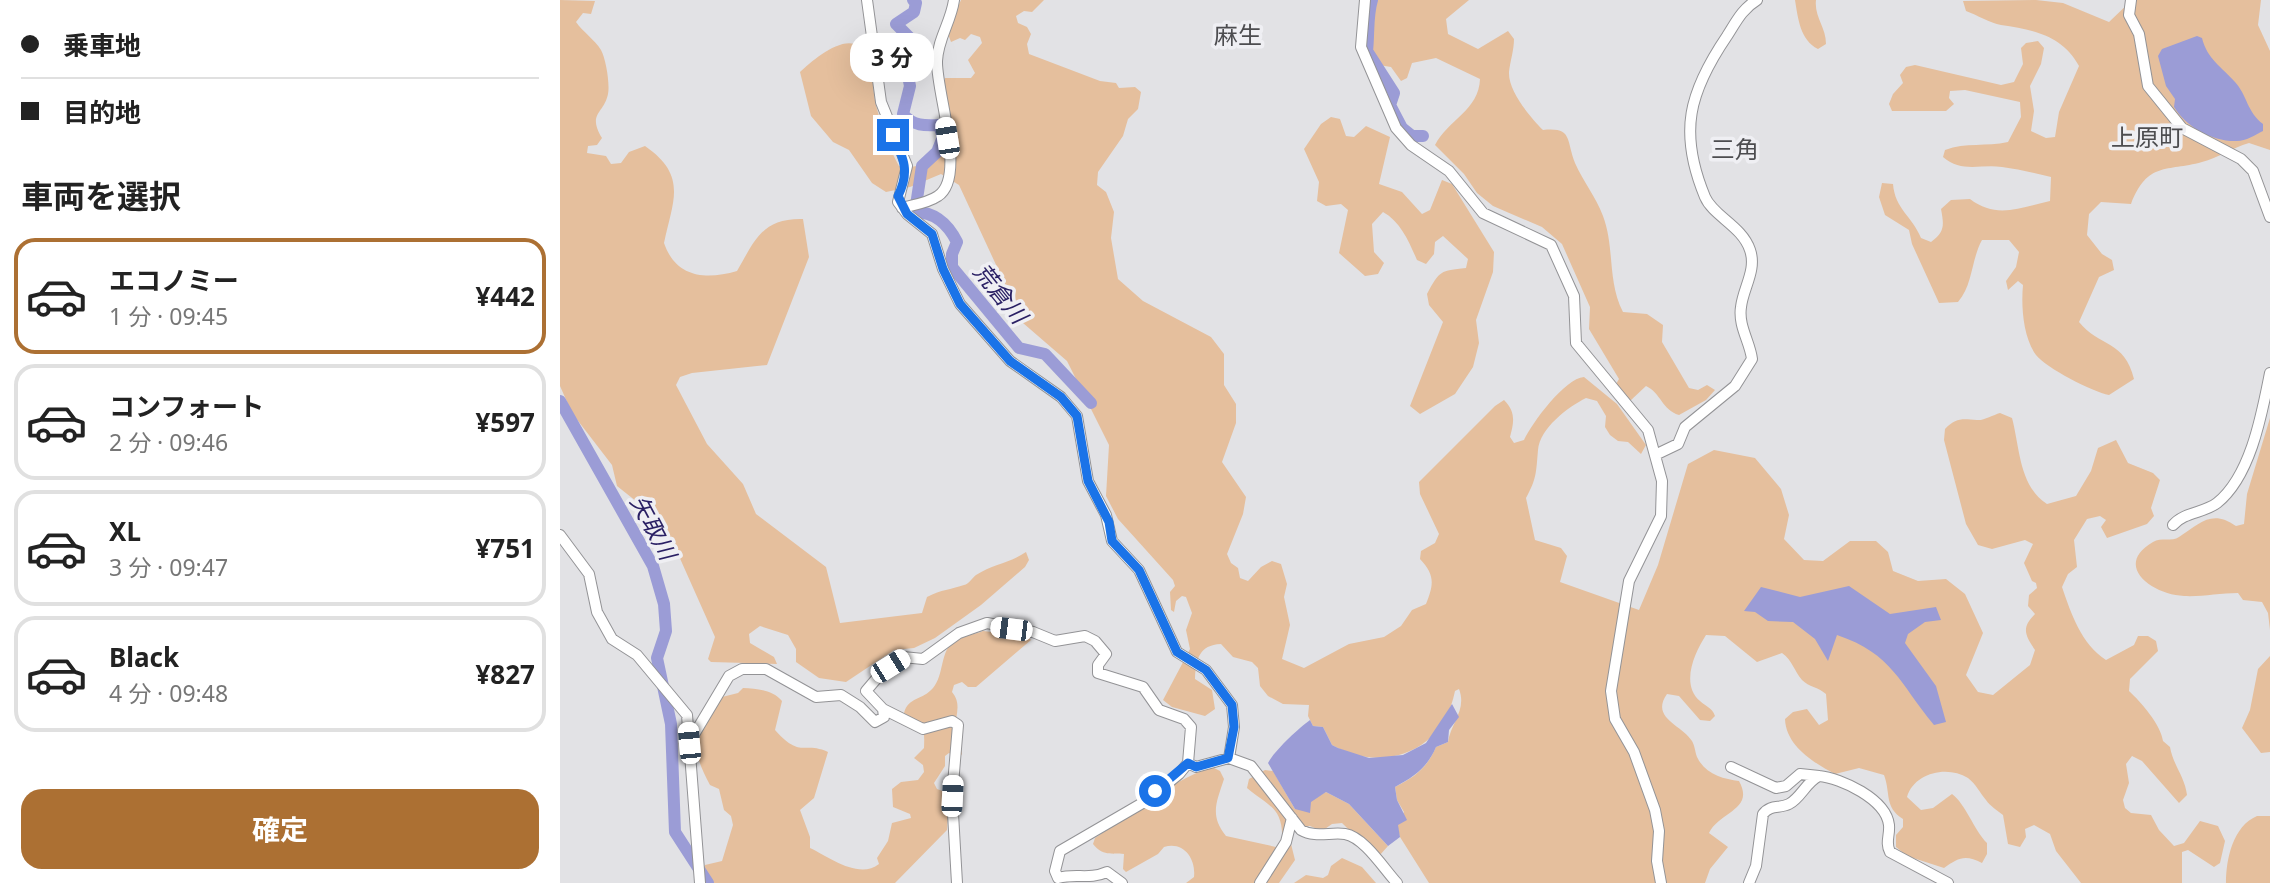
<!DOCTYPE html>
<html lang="ja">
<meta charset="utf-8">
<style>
body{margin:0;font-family:"Noto Sans","Noto Sans JP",sans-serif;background:#f6f6f6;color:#222;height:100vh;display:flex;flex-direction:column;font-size:26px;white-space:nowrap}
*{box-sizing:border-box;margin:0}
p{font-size:23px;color:#767676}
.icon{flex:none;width:38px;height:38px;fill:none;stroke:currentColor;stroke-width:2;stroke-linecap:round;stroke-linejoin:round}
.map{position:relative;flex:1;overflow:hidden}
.details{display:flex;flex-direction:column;background:#fff;width:560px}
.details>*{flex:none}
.hud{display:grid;align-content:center;height:154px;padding:0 21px;background:#fff}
.end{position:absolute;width:32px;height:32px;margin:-16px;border:9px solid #1a73e8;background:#fff;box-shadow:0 0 0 4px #fff}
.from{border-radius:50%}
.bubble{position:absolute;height:49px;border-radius:21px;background:#fff;box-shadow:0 7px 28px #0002;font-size:23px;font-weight:700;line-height:49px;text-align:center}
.car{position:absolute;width:21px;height:42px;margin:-21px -10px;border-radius:9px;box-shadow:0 0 5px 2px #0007;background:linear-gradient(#fff 24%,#345 0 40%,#fff 0 76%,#345 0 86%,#fff 0)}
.hud b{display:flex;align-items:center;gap:24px;height:66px;font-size:26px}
.hud b+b{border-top:2px solid #e0e0e0}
.hud i{width:18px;height:18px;background:#222}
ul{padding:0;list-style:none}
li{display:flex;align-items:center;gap:21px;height:116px;margin:0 14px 10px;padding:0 7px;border:4px solid #e0e0e0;border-radius:21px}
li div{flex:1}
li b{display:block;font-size:26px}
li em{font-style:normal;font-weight:700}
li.selected{border-color:#ac7033}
li>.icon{width:63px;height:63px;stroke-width:1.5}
h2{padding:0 21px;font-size:32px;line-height:84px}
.primary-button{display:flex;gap:14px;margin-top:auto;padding:14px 21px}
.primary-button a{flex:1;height:80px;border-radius:21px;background:#ac7033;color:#fff;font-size:28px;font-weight:700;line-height:80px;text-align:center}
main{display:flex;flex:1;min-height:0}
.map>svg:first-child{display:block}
</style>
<main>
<section class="details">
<div class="hud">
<b><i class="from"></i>乗車地</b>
<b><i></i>目的地</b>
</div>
<h2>車両を選択</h2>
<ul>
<li class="selected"><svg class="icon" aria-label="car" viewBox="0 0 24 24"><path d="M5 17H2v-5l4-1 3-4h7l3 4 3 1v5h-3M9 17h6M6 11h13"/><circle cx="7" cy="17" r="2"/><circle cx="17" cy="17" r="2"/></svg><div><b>エコノミー</b><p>1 分 · 09:45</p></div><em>¥442</em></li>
<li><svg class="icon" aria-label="car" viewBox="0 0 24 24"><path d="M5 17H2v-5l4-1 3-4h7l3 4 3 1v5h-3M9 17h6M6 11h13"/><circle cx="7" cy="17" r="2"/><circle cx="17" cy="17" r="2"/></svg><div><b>コンフォート</b><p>2 分 · 09:46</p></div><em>¥597</em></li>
<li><svg class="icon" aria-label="car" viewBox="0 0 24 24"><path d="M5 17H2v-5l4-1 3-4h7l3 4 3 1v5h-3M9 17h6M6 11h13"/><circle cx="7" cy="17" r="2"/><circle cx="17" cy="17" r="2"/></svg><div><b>XL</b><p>3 分 · 09:47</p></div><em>¥751</em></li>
<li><svg class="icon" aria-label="car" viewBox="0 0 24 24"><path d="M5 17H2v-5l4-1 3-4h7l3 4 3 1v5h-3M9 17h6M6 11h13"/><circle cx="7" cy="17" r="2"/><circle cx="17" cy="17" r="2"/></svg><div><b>Black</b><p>4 分 · 09:48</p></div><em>¥827</em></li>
</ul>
<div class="primary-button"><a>確定</a></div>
</section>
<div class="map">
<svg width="1710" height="883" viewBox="0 0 1710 883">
<rect width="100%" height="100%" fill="#e2e2e5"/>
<path fill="#e5bf9d" d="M 0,0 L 35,1 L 31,14 L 23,13 L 16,22 C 23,32 35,40 41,50 C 46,59 50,84 48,94 C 44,114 27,113 42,138 L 37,145 L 28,146 L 27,153 L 46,156 L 51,164 L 61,163 L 69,152 L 85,146 C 128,176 113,200 104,243 C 116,278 146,280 177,271 C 195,240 202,218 243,219 L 249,257 L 207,365 L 132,373 L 120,377 L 116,385 L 147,444 L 183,484 L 196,514 L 266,567 L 280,623 L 362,613 L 367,597 C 382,589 390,590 404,585 C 409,584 412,578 416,575 C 433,564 450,563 466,552 L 469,560 L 465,567 L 421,605 L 375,638 L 354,648 L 334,650 L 286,682 L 259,678 L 236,662 L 236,649 L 228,635 L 200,626 L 189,634 L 190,643 L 214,657 L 217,664 L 151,662 L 148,659 L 155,637 L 114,545 L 91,513 L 57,486 L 52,465 L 12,413 L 0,386 Z
M 401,0 L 484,0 L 472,12 L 464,11 L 456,16 L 458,23 L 467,27 L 471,34 L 467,44 L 469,54 L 540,81 L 556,83 L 559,88 L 575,87 L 581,92 L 578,109 L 568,119 L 563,136 L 538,172 L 537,185 L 546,192 L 554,212 L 551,238 L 558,279 L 583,301 L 651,337 L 664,354 L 664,385 L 676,404 L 676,423 L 662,462 L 686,497 L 683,514 L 667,554 L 671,563 L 678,568 L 680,578 L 688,581 L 701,567 L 712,561 L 721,564 L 727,584 L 724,597 L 730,625 L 722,659 L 744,668 L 789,644 L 824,637 L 841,626 L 852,610 L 866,604 C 874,584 875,575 860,559 L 861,551 L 875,543 L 879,534 L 860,494 L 859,482 L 935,406 L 944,400 C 956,412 954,422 950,437 L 954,443 L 964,440 C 972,423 1005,378 1024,377 L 1057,404 L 1086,445 L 1081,454 L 1068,442 L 1058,441 L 1050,435 L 1045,427 L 1046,416 L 1037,401 L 1026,398 C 1008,407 980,428 978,450 C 976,472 977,478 966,498 L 975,540 L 1001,548 L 1007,556 L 1000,582 L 1079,610 L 1098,565 L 1128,464 L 1154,450 L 1195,458 L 1221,489 L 1229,515 L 1224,539 L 1244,560 L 1263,561 L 1290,541 L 1316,541 L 1328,552 L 1333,571 L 1358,581 L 1386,579 L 1405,594 L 1423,633 L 1406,675 L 1418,692 L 1433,695 L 1470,665 L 1475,650 C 1465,635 1461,628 1475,614 L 1468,606 L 1469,595 L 1477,588 L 1476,583 L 1472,581 L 1464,563 L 1473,544 L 1465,540 L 1432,549 L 1418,545 L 1406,524 L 1384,440 L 1385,429 C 1396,417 1403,419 1417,420 C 1423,421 1433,415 1440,413 L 1452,418 C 1460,448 1459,486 1487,504 L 1516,496 L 1531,471 L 1538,448 L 1556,440 L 1568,463 L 1593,473 L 1600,480 L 1591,508 L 1594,516 L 1587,524 L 1547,538 L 1541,527 L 1546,520 L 1540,516 L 1527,519 L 1514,540 L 1517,567 L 1508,574 L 1502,587 C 1511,613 1521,644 1546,660 L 1574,645 L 1578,636 L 1588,636 L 1596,641 L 1598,651 L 1570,679 L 1569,691 C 1581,702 1601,725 1603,741 L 1610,747 C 1613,765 1625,777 1627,795 L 1619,803 L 1582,761 L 1572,756 L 1566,764 L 1569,783 L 1563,800 L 1565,808 L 1571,813 L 1591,815 L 1599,830 L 1614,846 L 1624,843 L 1640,821 L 1658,826 L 1665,841 L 1660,863 L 1654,867 L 1628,850 L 1622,852 L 1622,883 L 1521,883 L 1496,851 L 1490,834 L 1474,825 L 1465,829 L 1466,837 L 1460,847 L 1448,844 L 1443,815 C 1437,810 1430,806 1426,800 C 1420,793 1416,784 1408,778 C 1387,765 1354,773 1347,797 L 1361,810 L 1373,808 L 1392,794 C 1405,803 1414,830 1427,843 L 1427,854 L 1422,863 C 1405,854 1398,858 1384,868 L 1347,856 L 1336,847 L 1336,835 L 1343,827 L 1343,819 C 1324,807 1331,794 1324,775 L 1299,768 L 1275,774 C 1254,763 1226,746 1225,719 L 1233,712 L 1247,709 L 1259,725 L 1268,720 L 1266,694 C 1258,687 1249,687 1242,680 C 1234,671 1233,661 1222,653 L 1197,662 L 1165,636 L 1146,635 C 1135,652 1120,684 1140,701 C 1146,707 1152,707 1155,716 L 1150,721 L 1140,720 L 1119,696 L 1107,694 C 1090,718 1122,725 1132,741 C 1135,746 1135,752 1137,757 C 1145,774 1163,779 1179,781 C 1195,810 1160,811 1149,833 L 1168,847 L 1150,869 L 1145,883 L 869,883 L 840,837 L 837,825 L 844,812 L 837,800 L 835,787 C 855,777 867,768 876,747 L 888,742 C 891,723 907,710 899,689 L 895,691 C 883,752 824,774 772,745 L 763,727 L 753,726 L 748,716 L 749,705 L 723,704 L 708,696 L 700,686 L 698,668 L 692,662 L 673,657 L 661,644 C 639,645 636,659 635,679 L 652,690 L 655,709 L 645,716 L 612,707 L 603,700 L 630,649 L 626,630 L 632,613 L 626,597 L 622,596 L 616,601 L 614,612 L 611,610 L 610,592 L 615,586 L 613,580 L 558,519 L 546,496 L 549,445 L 507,361 L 463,323 L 399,185 L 381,174 L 350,187 L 326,192 L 312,183 L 289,150 L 273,142 L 251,116 L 240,72 C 254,59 294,24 307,57 C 314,72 312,89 316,105 C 321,125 329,148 339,166 C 366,171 376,155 391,135 L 383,88 L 385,78 L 411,78 L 415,73 L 408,60 L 422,43 L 420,37 L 411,34 L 405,40 L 400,38 L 391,42 L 387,31 Z
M 816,0 L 909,0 L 886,19 L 888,34 L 918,49 L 948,31 L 954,39 C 954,50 950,62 949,72 C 948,91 970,117 983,130 C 1013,127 1006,140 1015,163 C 1023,181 1036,197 1043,216 C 1055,248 1047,281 1063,312 L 1087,314 L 1103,325 L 1102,342 L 1129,388 L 1138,390 L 1147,385 L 1155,390 L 1146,400 L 1119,415 C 1102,410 1101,393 1086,386 L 1070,401 L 1056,384 L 1059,379 L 1029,329 L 1030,307 L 1002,244 L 982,227 L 933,206 L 917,193 L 904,174 L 875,145 C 888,120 919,110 920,79 L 876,58 L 852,63 L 847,78 L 841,81 L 831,67 L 819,65 L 811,47 Z
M 1235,0 L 1256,0 C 1254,17 1266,27 1266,44 L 1258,49 C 1240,40 1238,18 1235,0 Z
M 1476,0 L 1503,3 L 1549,22 L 1572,0 L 1701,0 L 1698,25 L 1710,51 L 1710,150 L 1689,143 C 1672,148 1658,158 1642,162 C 1606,172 1588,161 1571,204 L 1541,202 L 1529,214 L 1527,235 L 1542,254 L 1552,260 L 1554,270 L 1539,277 L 1519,322 C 1539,347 1565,340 1574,379 L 1549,395 C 1533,392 1486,368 1476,355 C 1463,337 1461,306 1463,285 L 1458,281 L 1448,290 L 1446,281 L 1456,267 L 1459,252 L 1449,240 L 1422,240 C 1411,260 1413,285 1398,302 L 1379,303 L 1352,244 L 1349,230 L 1325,215 L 1319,197 L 1322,183 L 1333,184 C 1335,209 1352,216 1361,238 L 1371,242 C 1385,232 1384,225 1381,209 L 1391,200 L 1410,199 C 1436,219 1459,208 1490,201 L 1491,177 C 1475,173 1458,169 1442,167 C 1420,164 1401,173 1383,157 L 1385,150 C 1406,142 1426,147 1448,142 L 1461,117 L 1460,102 L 1405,90 L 1390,91 L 1389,98 L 1394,104 L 1386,111 L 1332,111 L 1329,104 L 1333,94 L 1343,83 L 1340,75 L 1346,67 L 1355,65 L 1441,85 L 1454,82 L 1463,64 L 1461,48 L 1466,43 L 1478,41 L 1484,48 L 1481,64 L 1470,86 L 1474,111 L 1471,131 L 1486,138 L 1495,137 L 1499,112 L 1519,66 C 1502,35 1474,30 1441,25 C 1430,23 1417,15 1406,11 L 1403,1 Z
M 771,117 L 780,119 L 786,136 L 794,137 L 806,126 L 830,137 L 819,184 L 842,192 L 862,214 L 870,210 L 882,180 L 892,184 L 934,252 L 933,272 L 916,320 L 919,343 L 913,367 L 895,394 L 860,414 L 850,406 L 883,322 L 869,305 L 867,294 C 880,270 880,271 906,268 L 908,259 L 883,236 L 875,242 L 874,254 L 866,264 L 857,260 C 849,242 841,222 823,212 L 812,224 L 814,252 L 824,263 L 818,274 L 805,276 L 779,253 L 788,210 L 781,204 L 766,206 L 757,201 L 759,182 L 744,149 L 761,124 Z
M 1710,418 L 1710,630 L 1708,613 L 1702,602 L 1683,600 L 1678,593 C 1660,593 1641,597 1624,596 C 1593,595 1552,566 1593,542 C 1601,537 1612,542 1619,537 C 1640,523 1652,509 1676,526 L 1684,524 L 1687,494 Z
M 423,631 L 467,636 L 471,640 L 416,687 L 408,687 L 402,682 L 394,685 L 392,692 C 403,705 394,718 395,732 C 395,740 402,746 402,754 L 399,758 L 389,753 L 385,756 L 385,766 L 374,783 L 377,789 L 385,792 L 389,803 L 387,830 L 335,883 L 141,883 L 145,865 L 162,861 L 173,825 L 171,816 L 164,810 L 159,789 L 150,785 C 126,740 137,737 162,697 L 178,693 L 183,688 C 197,689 212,689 222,701 L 215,730 C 241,759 243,741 268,752 L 254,798 L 240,810 L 250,837 L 250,848 C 269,857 299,880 319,864 L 317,858 L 328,841 L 332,823 L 351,818 L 350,814 L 333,807 L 332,789 L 341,782 L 358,780 L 364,772 L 363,765 L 354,758 L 364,748 C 365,723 363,725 344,713 C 348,697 363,700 373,688 C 384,675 380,654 392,643 C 401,636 413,635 423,631 Z
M 1710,656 L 1710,752 L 1701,753 L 1682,728 L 1690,710 L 1698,669 Z
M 652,767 L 660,771 L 664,779 C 657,801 649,815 666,836 L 716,847 L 722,842 C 724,807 708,806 687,788 L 689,779 L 705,770 L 713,771 L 735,809 L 766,792 L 789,804 L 828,846 L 819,856 L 815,855 L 782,823 L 772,824 L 762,831 L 750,826 L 734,826 L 731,844 L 735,860 L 719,883 L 626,883 L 634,877 C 636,859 624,841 604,847 L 598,854 L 566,872 L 563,869 L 564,854 C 552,853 542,856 533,844 L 535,838 C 576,812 606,783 652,767 Z
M 1697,816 L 1710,816 L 1710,883 L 1666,883 C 1666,859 1673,826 1697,816 Z
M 782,858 L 802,867 L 816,883 L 734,883 L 746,875 L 763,878 L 768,875 L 771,866 Z"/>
<path fill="#9b9cd6" d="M 1637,36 L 1642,38 C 1647,59 1662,67 1675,82 C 1687,95 1687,112 1703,124 L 1703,131 C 1695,135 1686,141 1677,141 C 1653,142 1626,127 1614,107 L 1615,99 L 1606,86 L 1598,56 L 1602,49 Z
M 1289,586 L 1330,614 L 1376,607 L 1381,620 L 1365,622 L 1348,634 L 1345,643 L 1376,686 L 1386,722 L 1374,725 C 1339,683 1333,654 1277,635 L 1268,661 L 1255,639 L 1233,622 L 1208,621 L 1195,612 L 1184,611 L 1201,587 L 1240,597 Z
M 892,704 L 899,717 L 889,730 L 888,742 L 876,747 C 867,768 855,776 835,787 L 837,800 L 847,820 L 838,825 L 840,837 L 828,846 L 789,804 L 766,792 L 751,802 L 750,813 L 735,809 L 708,763 C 715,750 738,729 750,720 L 753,726 L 763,727 L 772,745 L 778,748 L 809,758 L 843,755 L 866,743 Z"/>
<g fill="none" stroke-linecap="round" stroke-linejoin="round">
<path stroke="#9b9cd6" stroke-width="12" d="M 353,0 L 356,3 L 354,12 L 336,24 L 351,39 L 343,51 L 350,86 L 343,114 C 353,126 365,126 379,125 L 383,137 L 377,152 L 362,166 L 355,212 C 375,212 388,224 397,242 L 392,254 L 392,267 L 459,348 L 485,354 L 531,403
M 812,0 C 807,16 809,34 807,51 L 834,93 L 830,105 L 842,128 L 852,136 L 863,136
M 0,401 L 93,566 L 104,604 L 106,631 L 97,658 L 111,724 L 115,832 L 148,883"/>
<g stroke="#939396" stroke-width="12">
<path id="minor" d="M 307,0 L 321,102 L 347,166 L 338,202 L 347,214 L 372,234 L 383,269 L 400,304 L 450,361 L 501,397 L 517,416 L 528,481 L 546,515 L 552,541 L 579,570 L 617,652 L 646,670 L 672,705 L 674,727 L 669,758
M 805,0 L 801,47 L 836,128 L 851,145 L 889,171 L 923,213 L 991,245 L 1014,296 L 1016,343 L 1088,430 L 1102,481 L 1101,516 L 1069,581 L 1051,691 L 1055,719 L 1074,752 L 1095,810 L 1099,831 L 1097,861 L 1101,883
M 1571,0 L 1569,15 L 1579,34 L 1588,86 L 1622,128 L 1681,159 L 1693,171 L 1710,217
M 342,208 C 353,205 368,203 378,196 C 407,177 376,92 377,61 C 378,38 391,22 394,0
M 1095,455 L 1118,444 L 1125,427 L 1175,386 L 1192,359 C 1190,342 1178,326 1181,307 C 1183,288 1197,270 1190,250 C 1182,226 1153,216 1145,197 C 1118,132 1129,92 1167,36 C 1176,22 1182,9 1197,0
M 1613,525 C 1624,512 1644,513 1657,503 C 1691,476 1702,413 1710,373
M 0,535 L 29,574 L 37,612 L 52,639 L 77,655 L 127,715 L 140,883
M 129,743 L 169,676 L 182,669 L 206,669 L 256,697 L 281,695 L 300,707 L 315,722 L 324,717 L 323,709
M 628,763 L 636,767 L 669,758 L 691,766 L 741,830 C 755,838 770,832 785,834 C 804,837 824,869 837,883
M 1171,767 L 1216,788 L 1226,786 L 1240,774 L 1259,776
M 397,883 L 392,796 L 398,725 L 392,721 L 363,729 L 323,709 L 306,691 L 323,671 L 343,657 L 363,659 L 399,633 L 427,623 L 473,632 L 495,641 L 525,636 L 535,641 L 546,654 L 538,665 L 538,673 L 583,687 L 599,710 L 624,719 L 631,727 L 628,763 L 619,774 L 586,801 L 500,851 L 495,871 L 498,878 C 516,873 529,880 547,872 L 562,883
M 700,883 L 726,842 L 732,818
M 1189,883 L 1196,866 L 1203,814 C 1211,804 1219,809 1229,804 C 1241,798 1246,782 1259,776 C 1281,778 1326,799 1329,825 C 1330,835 1325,843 1330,852 L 1388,883"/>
</g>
<use href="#minor" stroke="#fff" stroke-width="10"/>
</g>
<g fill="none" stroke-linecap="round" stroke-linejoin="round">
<path stroke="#1a73e8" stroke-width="9" d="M 333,135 C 344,159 350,172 338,196 L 347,214 L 372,234 L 383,269 L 400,304 L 450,361 L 501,397 L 517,416 L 528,481 L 549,522 L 552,541 L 579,570 L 617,652 L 646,670 L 672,705 L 674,727 L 668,758 L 636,767 L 628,763 L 595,791"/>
</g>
<g text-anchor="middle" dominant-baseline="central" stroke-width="7" stroke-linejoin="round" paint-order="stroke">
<g font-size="23" font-style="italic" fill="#2a2064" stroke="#efeff3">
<text transform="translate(441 293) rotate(51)">荒倉川</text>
<text transform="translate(94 527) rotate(62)">矢取川</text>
</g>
<g font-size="24" fill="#4d4d50" stroke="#efeff3">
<text x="678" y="34">麻生</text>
<text x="1587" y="136">上原町</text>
<text x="1175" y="148">三角</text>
</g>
</g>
</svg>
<i class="end from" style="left:595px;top:791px"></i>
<i class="end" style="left:333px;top:135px"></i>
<div class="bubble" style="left:290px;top:33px;width:84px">3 分</div>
<i class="car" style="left:387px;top:138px;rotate:351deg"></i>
<i class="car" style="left:451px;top:629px;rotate:277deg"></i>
<i class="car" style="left:330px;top:666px;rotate:58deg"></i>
<i class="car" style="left:129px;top:743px;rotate:355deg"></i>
<i class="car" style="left:392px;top:796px;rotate:3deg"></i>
</div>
</main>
